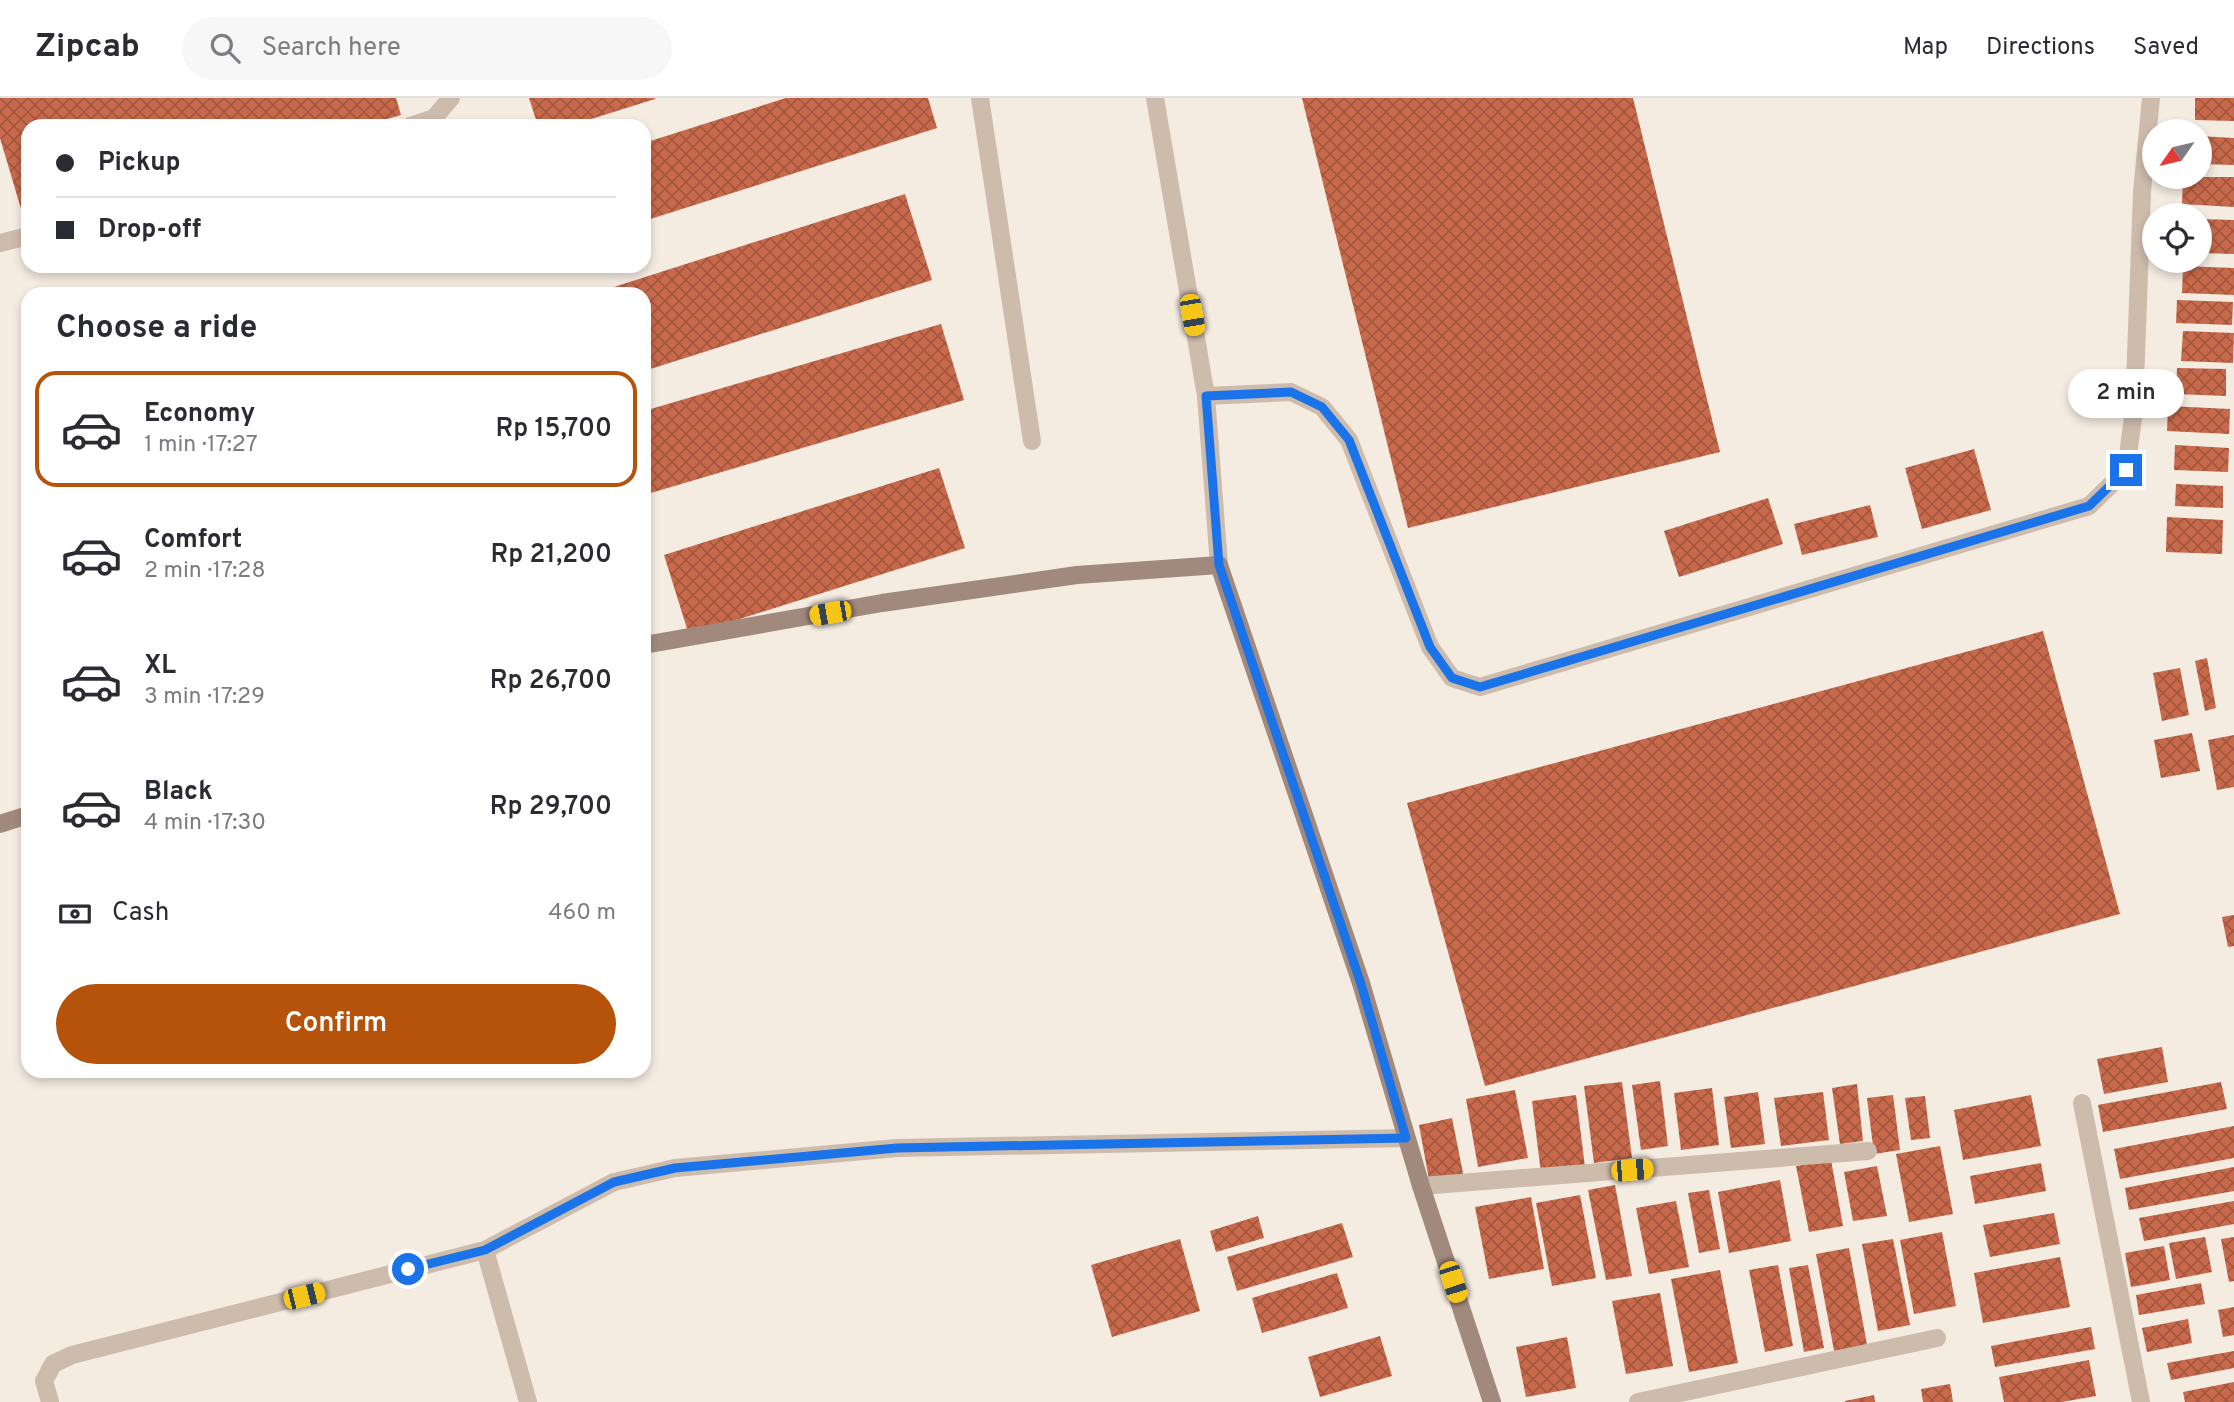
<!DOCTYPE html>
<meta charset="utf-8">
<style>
body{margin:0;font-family:Overpass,sans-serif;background:#f7f7f7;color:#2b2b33;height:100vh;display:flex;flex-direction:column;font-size:26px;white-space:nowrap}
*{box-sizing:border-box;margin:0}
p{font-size:23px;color:#7c7c81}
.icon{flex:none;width:38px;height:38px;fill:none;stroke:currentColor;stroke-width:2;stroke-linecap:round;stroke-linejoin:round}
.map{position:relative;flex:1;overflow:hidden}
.details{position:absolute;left:21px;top:189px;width:630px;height:791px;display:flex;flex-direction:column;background:#fff;border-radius:21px;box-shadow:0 4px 10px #0003}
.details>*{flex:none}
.hud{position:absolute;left:21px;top:21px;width:630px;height:154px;border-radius:21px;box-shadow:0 4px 10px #0003;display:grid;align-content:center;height:154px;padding:0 35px;background:#fff}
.needle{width:46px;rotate:236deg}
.controls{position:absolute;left:2142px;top:21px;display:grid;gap:14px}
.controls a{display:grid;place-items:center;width:70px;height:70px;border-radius:50%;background:#fff;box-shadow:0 4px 10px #0003;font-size:35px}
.end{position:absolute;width:32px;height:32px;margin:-16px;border:9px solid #1a73e8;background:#fff;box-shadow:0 0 0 4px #fff}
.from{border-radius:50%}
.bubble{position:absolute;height:49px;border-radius:24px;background:#fff;box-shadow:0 4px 10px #0003;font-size:23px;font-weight:600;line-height:49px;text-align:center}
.car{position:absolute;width:21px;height:42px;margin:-21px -10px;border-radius:9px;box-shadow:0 0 5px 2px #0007;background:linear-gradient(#f5c518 24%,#345 0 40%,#f5c518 0 76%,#345 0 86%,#f5c518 0)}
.hud b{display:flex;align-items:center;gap:24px;height:66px;font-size:26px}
.hud b+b{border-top:2px solid #e1e1e2}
.hud i{width:18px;height:18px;background:#2b2b33}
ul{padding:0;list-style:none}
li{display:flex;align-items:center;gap:21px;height:116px;margin:0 14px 10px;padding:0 21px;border:4px solid transparent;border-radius:21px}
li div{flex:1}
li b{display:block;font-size:26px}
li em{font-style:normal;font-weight:600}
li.current{border-color:#b45309}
li>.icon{width:63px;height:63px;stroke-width:1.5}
h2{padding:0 35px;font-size:32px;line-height:84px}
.pay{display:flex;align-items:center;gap:18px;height:77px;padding:0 35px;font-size:26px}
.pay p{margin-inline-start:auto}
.button{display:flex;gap:14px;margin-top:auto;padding:14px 35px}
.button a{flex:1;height:80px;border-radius:42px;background:#b45309;color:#fff;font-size:28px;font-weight:600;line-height:80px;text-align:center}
header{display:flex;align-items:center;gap:42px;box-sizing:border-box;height:98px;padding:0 35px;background:#fff;border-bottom:2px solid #e1e1e2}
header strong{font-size:33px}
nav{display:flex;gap:38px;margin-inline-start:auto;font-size:24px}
.search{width:490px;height:63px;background:#f7f7f7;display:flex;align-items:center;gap:18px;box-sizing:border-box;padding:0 24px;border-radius:38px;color:#7c7c81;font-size:26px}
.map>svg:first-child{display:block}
</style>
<header>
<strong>Zipcab</strong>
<div class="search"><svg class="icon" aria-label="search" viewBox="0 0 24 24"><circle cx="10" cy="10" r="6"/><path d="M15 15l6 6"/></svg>Search here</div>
<nav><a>Map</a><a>Directions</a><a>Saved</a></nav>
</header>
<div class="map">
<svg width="2234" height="1304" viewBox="0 0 2234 1304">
<defs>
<pattern id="building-cross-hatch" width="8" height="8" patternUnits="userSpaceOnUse" patternTransform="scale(1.75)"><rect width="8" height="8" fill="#c8694b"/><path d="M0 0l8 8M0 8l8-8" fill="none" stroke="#a4573f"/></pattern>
</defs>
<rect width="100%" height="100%" fill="#f4ebe1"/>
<path fill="url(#building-cross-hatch)" d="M 0,0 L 396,0 L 401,17 L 363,28 L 28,28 L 27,131 L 0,40 Z
M 529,0 L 655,0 L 655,1 L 569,28 L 538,28 Z
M 786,0 L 928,0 L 937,30 L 644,123 L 644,45 Z
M 1302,0 L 1633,0 L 1720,354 L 1408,430 Z
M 2195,0 L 2234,0 L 2234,23 L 2195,22 Z
M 2200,38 L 2234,40 L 2234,67 L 2200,66 Z
M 2183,79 L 2234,79 L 2234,109 L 2182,106 Z
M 905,96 L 932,182 L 644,273 L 644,196 L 592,196 Z
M 2200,121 L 2234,122 L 2234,156 L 2200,155 Z
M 2183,168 L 2234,170 L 2234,197 L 2182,195 Z
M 2177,202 L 2233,204 L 2232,227 L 2176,225 Z
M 941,226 L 964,302 L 644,397 L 644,313 Z
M 2183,233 L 2234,235 L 2233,265 L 2181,263 Z
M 2177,270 L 2226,271 L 2226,298 L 2176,296 Z
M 2168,308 L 2230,311 L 2229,336 L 2167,333 Z
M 2175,347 L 2229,350 L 2228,374 L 2174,372 Z
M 1974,351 L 1991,412 L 1922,431 L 1905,370 Z
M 939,370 L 965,450 L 689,537 L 664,457 Z
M 2176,386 L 2223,388 L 2223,410 L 2175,408 Z
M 1768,400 L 1783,446 L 1679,479 L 1664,433 Z
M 1870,407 L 1878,439 L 1802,457 L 1794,426 Z
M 2167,419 L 2223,422 L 2222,456 L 2166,454 Z
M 2043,533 L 2120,816 L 1485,988 L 1407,705 Z
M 2207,560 L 2216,610 L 2205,613 L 2195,563 Z
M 2180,570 L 2189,617 L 2162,623 L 2153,575 Z
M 2192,635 L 2200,673 L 2161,680 L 2154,642 Z
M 2234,637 L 2234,689 L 2217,692 L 2208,642 Z
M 2234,817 L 2234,848 L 2228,849 L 2222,819 Z
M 2162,949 L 2168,984 L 2104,996 L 2097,961 Z
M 1660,983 L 1668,1048 L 1641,1052 L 1632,987 Z
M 1622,984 L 1632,1060 L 1594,1065 L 1584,988 Z
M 2221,984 L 2227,1011 L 2103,1034 L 2098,1007 Z
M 1857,986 L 1863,1043 L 1840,1046 L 1832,990 Z
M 1712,990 L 1719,1047 L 1681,1052 L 1674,995 Z
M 1515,992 L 1528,1060 L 1478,1069 L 1466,1001 Z
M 1758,994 L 1765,1046 L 1731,1050 L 1724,999 Z
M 1823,994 L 1829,1042 L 1781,1048 L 1774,1000 Z
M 1576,997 L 1585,1069 L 1541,1075 L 1532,1003 Z
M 1893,997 L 1900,1052 L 1874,1056 L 1867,1000 Z
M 2031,997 L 2041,1048 L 1963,1062 L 1954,1012 Z
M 1925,998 L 1930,1040 L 1911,1042 L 1905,1000 Z
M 1452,1020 L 1464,1080 L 1430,1087 L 1419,1027 Z
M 2234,1028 L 2234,1060 L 2120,1081 L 2114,1051 Z
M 1940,1048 L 1953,1116 L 1909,1124 L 1896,1056 Z
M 1831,1062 L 1843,1128 L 1809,1134 L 1796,1068 Z
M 2041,1065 L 2046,1093 L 1975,1106 L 1970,1078 Z
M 1877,1068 L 1887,1118 L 1853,1123 L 1844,1074 Z
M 2234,1069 L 2234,1093 L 2129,1112 L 2125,1090 Z
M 1780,1082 L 1791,1143 L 1729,1155 L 1718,1094 Z
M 1615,1087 L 1632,1178 L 1606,1182 L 1588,1092 Z
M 1709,1092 L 1720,1151 L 1699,1155 L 1688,1095 Z
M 1580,1097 L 1596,1180 L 1552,1188 L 1536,1105 Z
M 1531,1099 L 1544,1171 L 1489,1181 L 1475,1109 Z
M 1676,1103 L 1689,1169 L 1649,1176 L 1636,1110 Z
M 2234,1103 L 2234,1126 L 2144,1143 L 2139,1120 Z
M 2054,1115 L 2060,1146 L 1990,1159 L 1983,1127 Z
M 1258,1118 L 1264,1140 L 1216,1154 L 1210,1133 Z
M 1342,1125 L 1353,1159 L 1237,1193 L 1227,1159 Z
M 1942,1134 L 1956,1208 L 1914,1216 L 1900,1142 Z
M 2205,1139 L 2212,1174 L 2176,1181 L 2169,1145 Z
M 2234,1139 L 2234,1183 L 2229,1184 L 2221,1141 Z
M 1180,1141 L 1200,1213 L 1112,1239 L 1091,1167 Z
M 1893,1141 L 1910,1227 L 1878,1233 L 1862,1146 Z
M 2164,1148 L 2170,1182 L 2131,1189 L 2125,1155 Z
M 1849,1150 L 1868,1252 L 1835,1258 L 1816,1156 Z
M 2060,1159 L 2070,1209 L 1983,1225 L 1974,1175 Z
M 1778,1167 L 1793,1248 L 1765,1254 L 1749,1172 Z
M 1808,1167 L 1824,1250 L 1804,1254 L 1789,1170 Z
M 1720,1172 L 1738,1265 L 1689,1274 L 1671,1181 Z
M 1337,1175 L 1348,1210 L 1262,1235 L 1252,1200 Z
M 2201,1185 L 2205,1206 L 2139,1217 L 2136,1197 Z
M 1660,1195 L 1673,1268 L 1626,1276 L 1612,1203 Z
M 2234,1209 L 2234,1237 L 2223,1239 L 2218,1212 Z
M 2188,1221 L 2192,1245 L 2147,1254 L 2142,1230 Z
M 2091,1229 L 2095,1251 L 1995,1269 L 1991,1248 Z
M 1380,1238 L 1392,1278 L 1320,1299 L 1308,1259 Z
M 1567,1239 L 1576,1290 L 1526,1299 L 1516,1249 Z
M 2234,1253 L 2234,1270 L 2171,1282 L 2167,1265 Z
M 2089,1262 L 2096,1298 L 2062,1304 L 2004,1304 L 1999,1279 Z
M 2234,1284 L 2234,1304 L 2185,1304 L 2183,1294 Z
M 1950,1286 L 1953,1304 L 1923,1304 L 1921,1291 Z
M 1874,1297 L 1875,1304 L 1845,1304 L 1845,1303 Z"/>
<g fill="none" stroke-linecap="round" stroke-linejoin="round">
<path stroke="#cdbbac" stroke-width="18" d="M 980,0 L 1032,343
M 1155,0 L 1206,298 L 1219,467
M 410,28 L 434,20 L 451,0
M 0,145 L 28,138
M 1206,298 L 1291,294 L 1322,309 L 1349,342 L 1430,549 L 1452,580 L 1480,589 L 2089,408 L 2126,372 L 2134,312 L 2142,94 L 2151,0"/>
<path stroke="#cdbbac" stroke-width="18" d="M 2082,1005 L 2141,1304
M 1421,1088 L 1868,1053
M 485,1152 L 528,1304
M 50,1304 L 44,1283 L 53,1266 L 72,1257 L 485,1152 L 614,1084 L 675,1070 L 897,1050 L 1406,1040
M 1638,1304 L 1937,1240"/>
<path stroke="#a18a7d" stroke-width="18" d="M 644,547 L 882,505 L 1077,477 L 1219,467 L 1361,885 L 1421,1088 L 1492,1304
M 0,726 L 28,717"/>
</g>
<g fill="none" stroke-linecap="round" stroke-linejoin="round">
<path stroke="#1a73e8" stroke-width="9" d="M 408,1171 L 485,1152 L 614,1084 L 675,1070 L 897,1050 L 1406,1040 L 1361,886 L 1219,467 L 1206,298 L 1291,294 L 1322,309 L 1349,342 L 1430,549 L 1452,580 L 1480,589 L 2089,408 L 2126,372"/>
</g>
</svg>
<div class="controls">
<a><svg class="needle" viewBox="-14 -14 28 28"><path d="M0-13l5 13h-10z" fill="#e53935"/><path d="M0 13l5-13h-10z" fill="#7c7c81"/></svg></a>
<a><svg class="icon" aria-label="locate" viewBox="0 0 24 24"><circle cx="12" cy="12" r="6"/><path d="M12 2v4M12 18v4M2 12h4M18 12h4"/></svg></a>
</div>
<i class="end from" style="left:408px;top:1171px"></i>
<i class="end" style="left:2126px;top:372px"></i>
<div class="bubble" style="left:2068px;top:271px;width:116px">2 min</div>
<i class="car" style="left:1192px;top:217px;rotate:170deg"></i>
<i class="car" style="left:830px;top:515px;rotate:260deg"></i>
<i class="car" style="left:1632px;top:1072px;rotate:85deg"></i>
<i class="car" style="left:1453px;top:1184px;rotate:162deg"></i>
<i class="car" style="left:304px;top:1198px;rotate:76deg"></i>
<div class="hud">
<b><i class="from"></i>Pickup</b>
<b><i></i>Drop-off</b>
</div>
<section class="details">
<h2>Choose a ride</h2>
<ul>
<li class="current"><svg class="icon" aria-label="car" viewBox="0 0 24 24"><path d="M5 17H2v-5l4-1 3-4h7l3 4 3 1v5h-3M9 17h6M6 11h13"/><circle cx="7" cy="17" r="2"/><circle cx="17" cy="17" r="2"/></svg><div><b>Economy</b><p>1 min · 17:27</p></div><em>Rp 15,700</em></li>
<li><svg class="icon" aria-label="car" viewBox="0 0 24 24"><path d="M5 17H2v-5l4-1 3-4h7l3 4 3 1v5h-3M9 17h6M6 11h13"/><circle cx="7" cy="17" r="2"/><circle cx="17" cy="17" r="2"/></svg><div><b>Comfort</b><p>2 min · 17:28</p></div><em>Rp 21,200</em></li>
<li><svg class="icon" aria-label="car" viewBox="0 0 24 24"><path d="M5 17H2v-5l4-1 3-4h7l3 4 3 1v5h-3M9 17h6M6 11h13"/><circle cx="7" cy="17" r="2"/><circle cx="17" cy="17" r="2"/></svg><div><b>XL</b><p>3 min · 17:29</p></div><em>Rp 26,700</em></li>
<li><svg class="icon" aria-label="car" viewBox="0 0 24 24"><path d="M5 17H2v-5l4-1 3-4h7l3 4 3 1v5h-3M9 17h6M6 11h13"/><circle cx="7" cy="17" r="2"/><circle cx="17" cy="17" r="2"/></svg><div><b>Black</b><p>4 min · 17:30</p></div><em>Rp 29,700</em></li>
</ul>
<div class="pay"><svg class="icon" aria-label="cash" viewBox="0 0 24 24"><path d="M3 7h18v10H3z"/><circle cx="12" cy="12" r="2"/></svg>Cash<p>460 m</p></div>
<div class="button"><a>Confirm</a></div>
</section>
</div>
